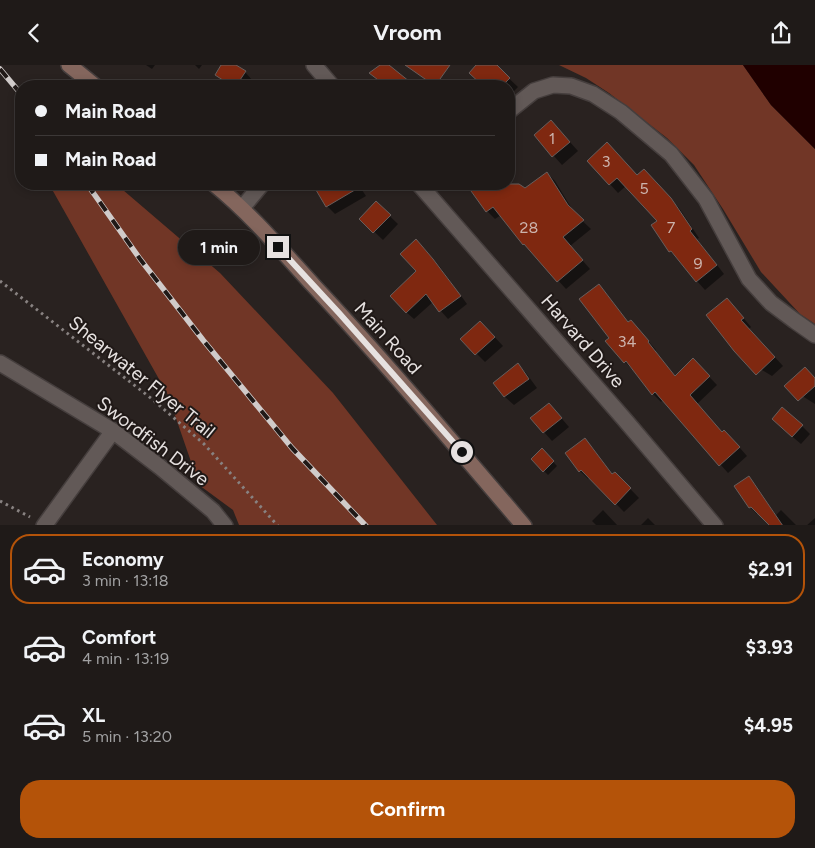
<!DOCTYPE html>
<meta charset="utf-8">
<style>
body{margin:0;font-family:Figtree,sans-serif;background:#272321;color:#f1f3f6;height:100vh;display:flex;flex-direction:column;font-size:19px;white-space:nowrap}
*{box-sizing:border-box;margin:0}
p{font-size:16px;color:#a1a1a2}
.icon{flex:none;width:28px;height:28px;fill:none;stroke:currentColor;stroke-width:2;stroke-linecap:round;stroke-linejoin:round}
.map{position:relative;height:460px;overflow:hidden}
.details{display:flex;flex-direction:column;background:#1f1a18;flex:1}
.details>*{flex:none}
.guide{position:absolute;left:15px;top:15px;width:500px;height:110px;border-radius:20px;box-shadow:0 2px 8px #0003,0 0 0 1px #3c3837;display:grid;align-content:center;height:110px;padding:0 20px;background:#1f1a18}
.end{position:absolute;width:22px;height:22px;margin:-11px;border:6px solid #e6e1e0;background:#111;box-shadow:0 0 0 2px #111}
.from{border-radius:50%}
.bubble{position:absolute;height:35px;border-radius:18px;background:#1f1a18;box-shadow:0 2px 8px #0003,0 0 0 1px #3c3837;font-size:16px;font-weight:700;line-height:35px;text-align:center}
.guide b{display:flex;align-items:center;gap:18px;height:48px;font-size:19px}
.guide b+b{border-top:1px solid #3c3837}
.guide i{width:12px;height:12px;background:#f1f3f6}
ul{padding:9px 0 0;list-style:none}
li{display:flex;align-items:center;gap:15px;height:70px;margin:0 10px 8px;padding:0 10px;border:2px solid transparent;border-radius:20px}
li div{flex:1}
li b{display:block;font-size:19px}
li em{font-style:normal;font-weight:700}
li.active{border-color:#b45309}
li>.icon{width:45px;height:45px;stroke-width:1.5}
.cta{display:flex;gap:10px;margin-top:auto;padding:10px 20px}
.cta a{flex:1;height:58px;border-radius:20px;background:#b45309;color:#fff;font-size:20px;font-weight:700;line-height:58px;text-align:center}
header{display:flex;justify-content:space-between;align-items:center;height:65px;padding:0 20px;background:#1f1a18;font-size:22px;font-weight:700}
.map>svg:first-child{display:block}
</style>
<header><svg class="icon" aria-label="back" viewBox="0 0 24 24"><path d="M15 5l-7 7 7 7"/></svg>Vroom<svg class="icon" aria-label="share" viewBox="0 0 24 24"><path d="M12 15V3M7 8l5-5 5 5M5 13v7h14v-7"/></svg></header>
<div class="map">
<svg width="815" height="461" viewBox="0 0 815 461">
<rect width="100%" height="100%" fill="#292220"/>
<path fill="#713626" d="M 559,0 L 743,0 L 771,40 L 815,84 L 815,259 L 800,249 L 761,207 L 723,144 L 694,100 L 667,73 L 609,28 L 586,13 Z
M 49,119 L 116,119 L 220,208 L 333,328 L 437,460 L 239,460 L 233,445 L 199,420 L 168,330 Z"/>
<path fill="#200000" d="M 743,0 L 815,0 L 815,84 L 771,40 Z"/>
<path fill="#0007" d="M 146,0 L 155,0 L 152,4 Z
M 195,0 L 202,0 L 199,4 Z
M 222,0 L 234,0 L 245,7 L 253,16 L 250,21 L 230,21 L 216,10 Z
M 478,0 L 495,0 L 518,22 L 509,31 L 509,21 L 485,21 L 471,8 Z
M 551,56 L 578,86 L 562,100 L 535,70 Z
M 589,96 L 638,112 L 652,114 L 679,143 L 699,173 L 697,174 L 724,209 L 705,225 L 670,186 L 658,156 L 626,121 L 618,128 Z
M 547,108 L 555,116 L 575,149 L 591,164 L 570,181 L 590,204 L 566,224 L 532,187 L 524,179 L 501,150 L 495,154 L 487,146 L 471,124 L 479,119 L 506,119 L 511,126 L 525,125 Z
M 330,119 L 358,119 L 366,131 L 335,149 L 327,141 L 318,126 Z
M 376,138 L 398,159 L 383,175 L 361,154 Z
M 424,183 L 440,202 L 467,239 L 448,254 L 433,237 L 414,254 L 406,247 Z
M 599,221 L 607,229 L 629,258 L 638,264 L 656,285 L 655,286 L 676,312 L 693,295 L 717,320 L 697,339 L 722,368 L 732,374 L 747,391 L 728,408 L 663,335 L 661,337 L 653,329 L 634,304 L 633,305 L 625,297 L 611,273 Z
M 735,243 L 751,262 L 749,264 L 783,301 L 772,311 L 755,301 Z
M 489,266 L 503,281 L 485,297 L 462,274 Z
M 518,300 L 526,308 L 537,323 L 514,340 L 505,332 L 495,318 Z
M 815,314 L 815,339 L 796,327 Z
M 557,348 L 569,362 L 552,376 L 544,367 Z
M 802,361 L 810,369 L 801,379 L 782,363 Z
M 585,375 L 593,383 L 613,410 L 615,408 L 639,433 L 624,447 L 590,412 L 588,414 L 580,406 Z
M 542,385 L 557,401 L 548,410 L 532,394 Z
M 748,412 L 755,419 L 776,450 L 781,445 L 797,461 L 772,461 L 759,448 L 757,449 L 750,442 L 736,421 Z
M 603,445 L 618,461 L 597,461 L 592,456 Z
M 648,453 L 656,461 L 640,461 Z
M 815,453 L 815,461 L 806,461 Z"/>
<path fill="#7f2810" stroke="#675e5c" d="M 221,0 L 236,0 L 246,6 L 236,21 L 232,21 L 215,10 Z
M 380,0 L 389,0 L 415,21 L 386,21 L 369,8 Z
M 405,0 L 450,0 L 435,21 Z
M 476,0 L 497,0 L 510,13 L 502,21 L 483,21 L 469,8 Z
M 551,55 L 570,77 L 552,92 L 534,70 Z
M 607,77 L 637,110 L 644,104 L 671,133 L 692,164 L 690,166 L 717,200 L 696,217 L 671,186 L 669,187 L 651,160 L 657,156 L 617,113 L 609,120 L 587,96 Z
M 547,107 L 568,140 L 584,155 L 563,172 L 583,195 L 557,217 L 524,179 L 523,180 L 493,142 L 486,147 L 466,119 L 519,119 L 525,123 Z
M 327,119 L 365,119 L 326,142 L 316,125 Z
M 376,136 L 391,150 L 373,168 L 359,154 Z
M 416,174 L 433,194 L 461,231 L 439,247 L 426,229 L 406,248 L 390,231 L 416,206 L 400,189 Z
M 599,219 L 628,257 L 631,255 L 649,276 L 648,277 L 675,311 L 693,293 L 710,311 L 690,330 L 722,367 L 724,365 L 740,382 L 719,401 L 655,327 L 652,330 L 626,296 L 624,298 L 605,276 L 609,273 L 579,234 Z
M 727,233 L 744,253 L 741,255 L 775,292 L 756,310 L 734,286 L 706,250 Z
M 480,256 L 495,272 L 475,290 L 460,274 Z
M 518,298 L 529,314 L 504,332 L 493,318 Z
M 805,302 L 815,313 L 815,321 L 798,336 L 784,321 Z
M 549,338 L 562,353 L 543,368 L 530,353 Z
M 782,342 L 803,360 L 792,372 L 772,354 Z
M 585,373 L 612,409 L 615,407 L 631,423 L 615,440 L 581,405 L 579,407 L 565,388 Z
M 542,383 L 554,396 L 543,407 L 531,394 Z
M 749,411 L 783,461 L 770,461 L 751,442 L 749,443 L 734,421 Z"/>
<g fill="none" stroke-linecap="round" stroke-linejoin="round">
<g stroke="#453e3d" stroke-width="18">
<path id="street" d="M 314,0 L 332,21
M 509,46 L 534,26 L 553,20 L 571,21 L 593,29 L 621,47 L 671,89 L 706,134 L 749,214 L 771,238 L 795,256 L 815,270
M 419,119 L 625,355 L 715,461
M 242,143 L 262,119
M 0,298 L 113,366 L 160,402 L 213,446 L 225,461
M 44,461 L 113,366"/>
</g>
<g stroke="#453e3d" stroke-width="18">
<path id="secondary" d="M 69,0 L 95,21
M 214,119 C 251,149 282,186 314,221 C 387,299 455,380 524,461"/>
</g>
<path stroke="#888281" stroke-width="3" stroke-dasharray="2.5 4" stroke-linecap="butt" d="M 0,216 L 152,334 L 204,379 L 278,461
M 0,436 L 30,452"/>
<use href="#street" stroke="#625957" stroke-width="15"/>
<use href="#secondary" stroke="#84665d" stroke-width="15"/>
<g stroke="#d0cbca" stroke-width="5.5">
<path id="rail" d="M 0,4 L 21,29
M 87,119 L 140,194 L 203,275 L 292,383 L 366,461"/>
</g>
<use href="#rail" stroke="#201917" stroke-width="4" stroke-dasharray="11" stroke-linecap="butt"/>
</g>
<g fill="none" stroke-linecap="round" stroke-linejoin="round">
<path stroke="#e6e1e0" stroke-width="6" d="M 278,182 L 339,248 L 462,387"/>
</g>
<g text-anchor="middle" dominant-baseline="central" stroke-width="4" stroke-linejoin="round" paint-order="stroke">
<g font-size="16" fill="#ccb3ac">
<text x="552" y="73">1</text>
<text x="606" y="96">3</text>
<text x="644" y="123">5</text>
<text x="529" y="162">28</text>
<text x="671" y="162">7</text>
<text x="698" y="198">9</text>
<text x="627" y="276">34</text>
</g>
<g font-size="19" fill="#e6e1e0" stroke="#201917">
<text transform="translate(388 273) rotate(48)">Main Road</text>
<text transform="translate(583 276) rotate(49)">Harvard Drive</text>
<text transform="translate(142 312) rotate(39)">Shearwater Flyer Trail</text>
<text transform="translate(153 376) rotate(37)">Swordfish Drive</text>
</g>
</g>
</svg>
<i class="end from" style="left:462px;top:387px"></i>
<i class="end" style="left:278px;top:182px"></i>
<div class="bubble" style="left:178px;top:165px;width:82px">1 min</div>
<div class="guide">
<b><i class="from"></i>Main Road</b>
<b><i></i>Main Road</b>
</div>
</div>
<section class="details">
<ul>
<li class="active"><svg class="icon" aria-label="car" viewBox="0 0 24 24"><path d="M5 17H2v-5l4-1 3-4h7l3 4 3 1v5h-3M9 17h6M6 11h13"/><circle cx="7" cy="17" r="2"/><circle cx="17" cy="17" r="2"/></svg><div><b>Economy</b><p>3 min · 13:18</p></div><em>$2.91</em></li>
<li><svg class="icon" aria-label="car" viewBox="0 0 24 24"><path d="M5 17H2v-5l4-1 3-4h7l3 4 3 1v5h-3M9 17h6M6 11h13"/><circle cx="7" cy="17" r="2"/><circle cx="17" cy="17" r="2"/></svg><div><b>Comfort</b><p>4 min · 13:19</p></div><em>$3.93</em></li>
<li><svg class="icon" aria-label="car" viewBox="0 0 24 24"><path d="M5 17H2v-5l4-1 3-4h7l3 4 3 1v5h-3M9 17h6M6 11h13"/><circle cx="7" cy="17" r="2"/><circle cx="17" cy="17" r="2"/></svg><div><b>XL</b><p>5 min · 13:20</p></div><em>$4.95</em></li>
</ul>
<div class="cta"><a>Confirm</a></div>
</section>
